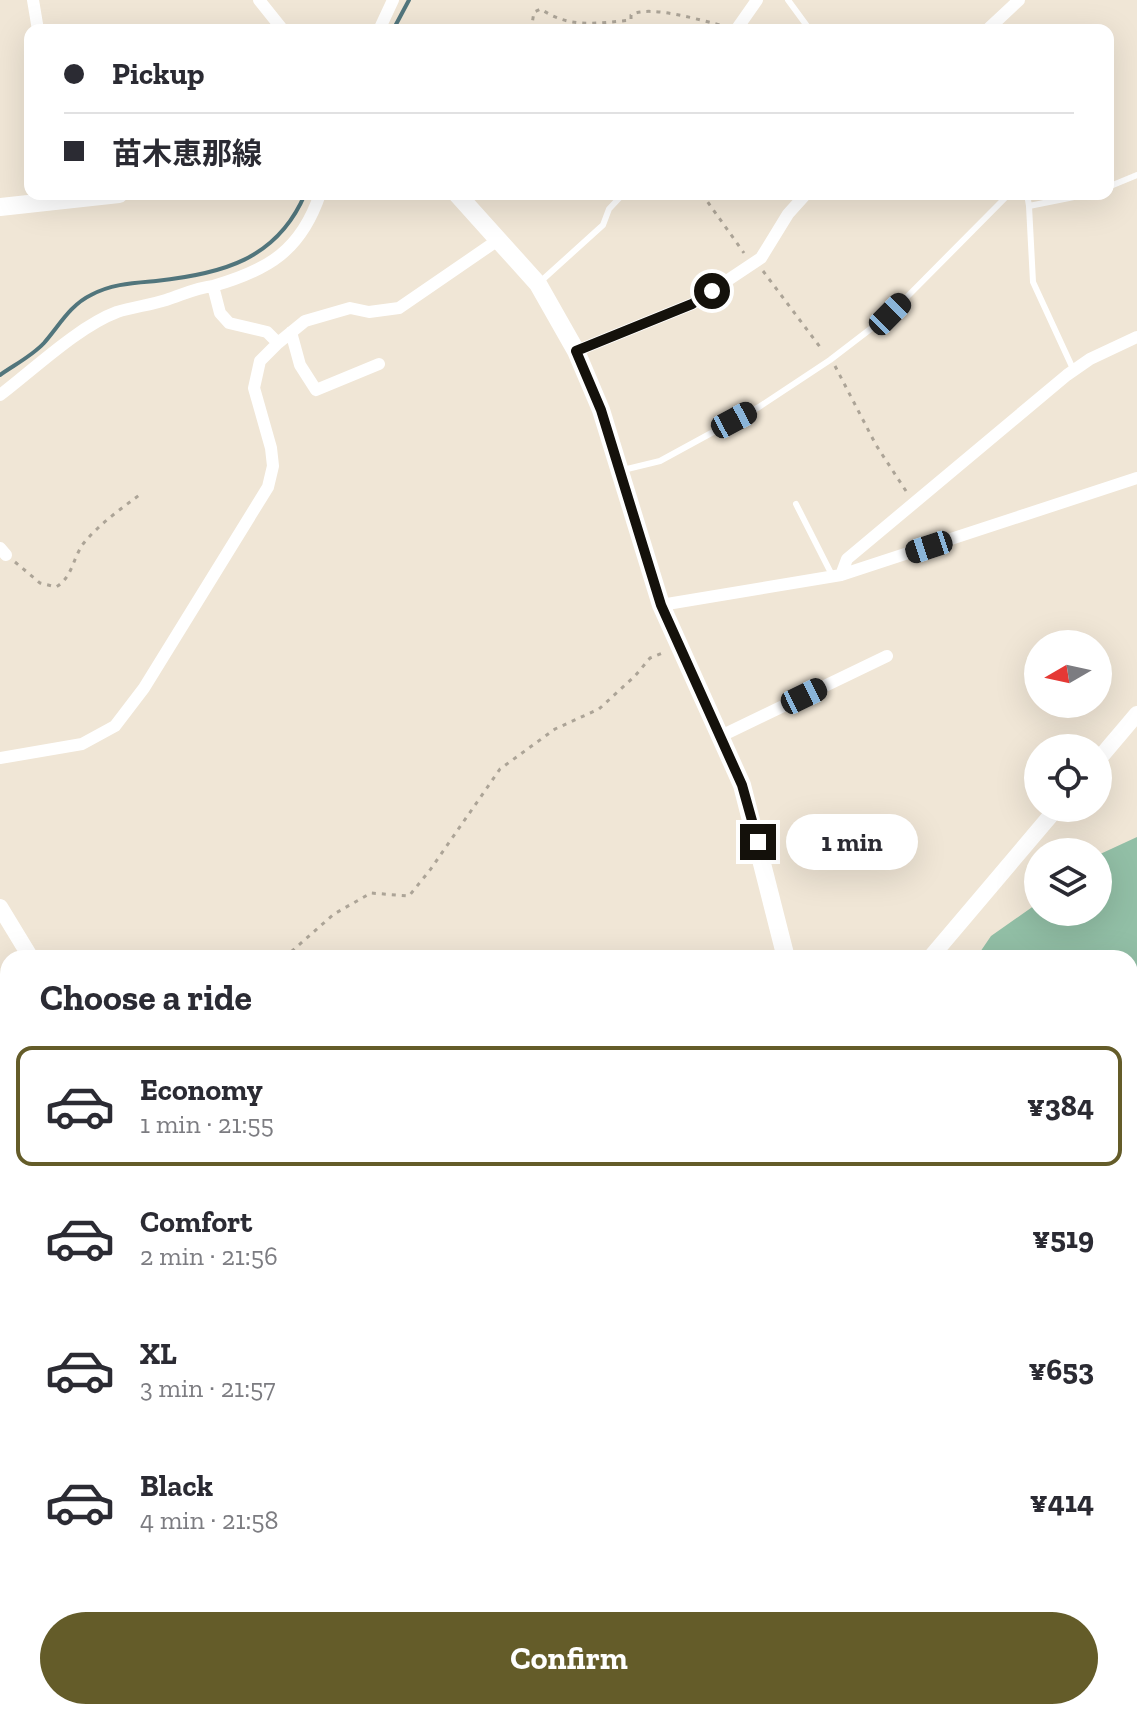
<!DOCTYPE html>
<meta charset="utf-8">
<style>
body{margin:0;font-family:"Zilla Slab","Noto Sans JP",serif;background:#f2f2f3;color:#2b2b33;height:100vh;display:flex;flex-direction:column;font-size:30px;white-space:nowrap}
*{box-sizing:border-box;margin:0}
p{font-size:26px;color:#7c7c81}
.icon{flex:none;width:44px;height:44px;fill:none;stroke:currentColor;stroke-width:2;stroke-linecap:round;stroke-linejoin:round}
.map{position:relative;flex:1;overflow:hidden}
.side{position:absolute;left:0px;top:950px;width:1138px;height:770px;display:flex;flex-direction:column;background:#fff;border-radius:24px 24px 0 0;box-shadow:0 8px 32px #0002}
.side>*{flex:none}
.guide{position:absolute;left:24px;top:24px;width:1090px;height:176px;border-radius:16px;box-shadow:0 8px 32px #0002;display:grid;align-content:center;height:176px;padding:0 40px;background:#fff}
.needle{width:52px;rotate:261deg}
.controls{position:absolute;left:1024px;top:630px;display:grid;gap:16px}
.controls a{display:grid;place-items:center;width:88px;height:88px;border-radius:50%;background:#fff;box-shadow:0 8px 32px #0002;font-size:40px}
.end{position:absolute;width:36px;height:36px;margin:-18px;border:10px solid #14110b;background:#fff;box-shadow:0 0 0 4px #fff}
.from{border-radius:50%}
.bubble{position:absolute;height:56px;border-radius:28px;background:#fff;box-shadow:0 8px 32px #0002;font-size:26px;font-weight:700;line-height:56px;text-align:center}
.car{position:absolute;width:24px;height:48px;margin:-24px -12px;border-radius:10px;box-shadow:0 0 6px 2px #0007;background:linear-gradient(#222 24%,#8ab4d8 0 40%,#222 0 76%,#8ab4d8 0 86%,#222 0)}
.guide b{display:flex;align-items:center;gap:28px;height:76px;font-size:30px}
.guide b+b{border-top:2px solid #e1e1e2}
.guide i{width:20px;height:20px;background:#2b2b33}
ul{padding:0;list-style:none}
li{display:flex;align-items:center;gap:24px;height:120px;margin:0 16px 12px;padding:0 24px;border:4px solid transparent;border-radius:16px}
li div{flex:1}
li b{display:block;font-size:30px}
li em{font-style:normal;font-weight:700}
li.active{border-color:#645c29}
li>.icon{width:72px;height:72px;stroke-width:1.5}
h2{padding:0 40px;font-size:36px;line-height:96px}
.action{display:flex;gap:16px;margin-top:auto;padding:16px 40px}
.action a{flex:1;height:92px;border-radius:48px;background:#645c29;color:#fff;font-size:32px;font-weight:700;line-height:92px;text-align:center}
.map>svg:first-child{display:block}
</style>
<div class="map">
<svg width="1137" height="1719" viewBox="0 0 1137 1719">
<rect width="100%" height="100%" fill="#f0e6d6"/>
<path fill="#92bfa6" d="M 1137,837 L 1137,1114 L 1130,1115 L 1130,958 L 976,958 L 991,936 L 1038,903 L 1038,912 L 1098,912 L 1098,855 Z
M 8,1680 L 8,1712 L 579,1712 L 570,1719 L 0,1719 L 0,1686 Z"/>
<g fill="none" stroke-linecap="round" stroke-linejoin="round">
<path stroke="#51757c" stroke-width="4" d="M 393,30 L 409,0
M 0,375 C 14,365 32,356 44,343 C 59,326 70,305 91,295 C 111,284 133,283 156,281 C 221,274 277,260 305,194"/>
<path stroke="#aca497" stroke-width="3" stroke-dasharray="4 6" stroke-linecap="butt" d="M 531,30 L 534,12 L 541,9 C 569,29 599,23 631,20 L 631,15 C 649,4 703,21 724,26
M 702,194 L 744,253
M 763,271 L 823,351
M 835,366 L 876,445 L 906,491
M 15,562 L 40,583 L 56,587 C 72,578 73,558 83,544 C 99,524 122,508 142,493
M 284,958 L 334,914 L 371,893 L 409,896 L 430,870 L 500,769 L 555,729 L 599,709 L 635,676 L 650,658 L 665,652
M 1130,1265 L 1137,1265
M 1130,1364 L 1137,1355
M 1130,1382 L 1137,1376"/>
<path stroke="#fff" stroke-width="6" d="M 788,0 L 810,30
M 1108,187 L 1137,175
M 1027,194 L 1029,206 L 1089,194
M 912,196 L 916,194
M 1029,206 L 1033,282 L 1074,371
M 540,282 L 603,225 L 609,209 L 623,194
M 623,470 L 660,461 L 759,407 L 830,360 L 890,314 L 1009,194
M 796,504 L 833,577"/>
<path stroke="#fff" stroke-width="12" d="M 33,0 L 38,30
M 259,0 L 283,30
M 379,30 L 393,0
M 736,30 L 757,0
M 987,30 L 1019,0
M 320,194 C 301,250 269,270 213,286 L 220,313 L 229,323 L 267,332 L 278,343 L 305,321 L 350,308 L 369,312 L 399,308 L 498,240
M 291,332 L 300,365 L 316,390 L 379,364
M 576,351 L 692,304 L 761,258 L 788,214 L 806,194
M 0,395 C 33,370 79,326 117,312 C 133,307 150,305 166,300 C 182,295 195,288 213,286
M 0,548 L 6,555
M 841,575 L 847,559 L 1067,375 L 1090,359 L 1137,337
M 661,605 L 841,575 L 1137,478
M 721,736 L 887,656
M 0,758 L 82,744 L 115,726 L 144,688 L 268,487 L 273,466 L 271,448 L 254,388 L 260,361 L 278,343
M 0,1060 L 8,1057
M 0,1368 L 8,1379
M 0,1433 L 8,1428
M 0,1533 L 8,1548
M 638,1719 L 648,1712"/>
<path stroke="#fff" stroke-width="16" d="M 1098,760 L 1137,714
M 0,907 L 31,958
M 930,958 L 1057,808
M 51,1719 L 54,1712"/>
<path stroke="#fff" stroke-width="18" d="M 457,194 L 538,284 L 576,351 L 601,410 L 661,605 L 742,785 L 786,958
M 0,207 L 119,194
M 962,1712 L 963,1719"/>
</g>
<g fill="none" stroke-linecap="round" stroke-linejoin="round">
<path stroke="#14110b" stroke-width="10" d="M 712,291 L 692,304 L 576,351 L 601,410 L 661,605 L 742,785 L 758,842"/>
</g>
</svg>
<div class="controls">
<a><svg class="needle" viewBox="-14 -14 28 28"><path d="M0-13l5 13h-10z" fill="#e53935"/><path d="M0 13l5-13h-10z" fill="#7c7c81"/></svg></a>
<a><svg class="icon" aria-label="locate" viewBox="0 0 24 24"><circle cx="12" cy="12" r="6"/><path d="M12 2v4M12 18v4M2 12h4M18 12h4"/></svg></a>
<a><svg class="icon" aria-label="layers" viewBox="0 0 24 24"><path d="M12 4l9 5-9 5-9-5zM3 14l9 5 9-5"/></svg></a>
</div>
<i class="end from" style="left:712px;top:291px"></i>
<i class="end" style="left:758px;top:842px"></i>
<div class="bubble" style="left:786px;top:814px;width:132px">1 min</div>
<i class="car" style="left:890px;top:314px;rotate:45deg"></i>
<i class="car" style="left:734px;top:420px;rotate:62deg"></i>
<i class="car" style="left:929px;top:547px;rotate:252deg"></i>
<i class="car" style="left:804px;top:696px;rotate:64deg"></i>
<div class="guide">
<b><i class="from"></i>Pickup</b>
<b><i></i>苗木恵那線</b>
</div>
<section class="side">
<h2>Choose a ride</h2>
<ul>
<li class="active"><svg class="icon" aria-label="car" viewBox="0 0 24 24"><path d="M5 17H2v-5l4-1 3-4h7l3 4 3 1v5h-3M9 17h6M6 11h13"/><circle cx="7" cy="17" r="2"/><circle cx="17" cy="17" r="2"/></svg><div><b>Economy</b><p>1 min · 21:55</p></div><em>¥384</em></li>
<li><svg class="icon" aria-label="car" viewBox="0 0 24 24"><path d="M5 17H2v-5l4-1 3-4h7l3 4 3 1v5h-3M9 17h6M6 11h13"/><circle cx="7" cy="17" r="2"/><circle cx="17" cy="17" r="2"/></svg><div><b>Comfort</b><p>2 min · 21:56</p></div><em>¥519</em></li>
<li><svg class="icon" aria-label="car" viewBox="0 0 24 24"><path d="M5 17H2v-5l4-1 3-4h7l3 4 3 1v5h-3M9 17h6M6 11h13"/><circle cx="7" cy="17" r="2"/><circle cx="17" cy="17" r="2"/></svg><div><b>XL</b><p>3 min · 21:57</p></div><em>¥653</em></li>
<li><svg class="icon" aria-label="car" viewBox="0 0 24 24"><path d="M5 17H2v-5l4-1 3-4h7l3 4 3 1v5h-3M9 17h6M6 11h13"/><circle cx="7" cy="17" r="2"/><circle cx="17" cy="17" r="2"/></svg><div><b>Black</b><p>4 min · 21:58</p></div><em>¥414</em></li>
</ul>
<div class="action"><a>Confirm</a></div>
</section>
</div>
